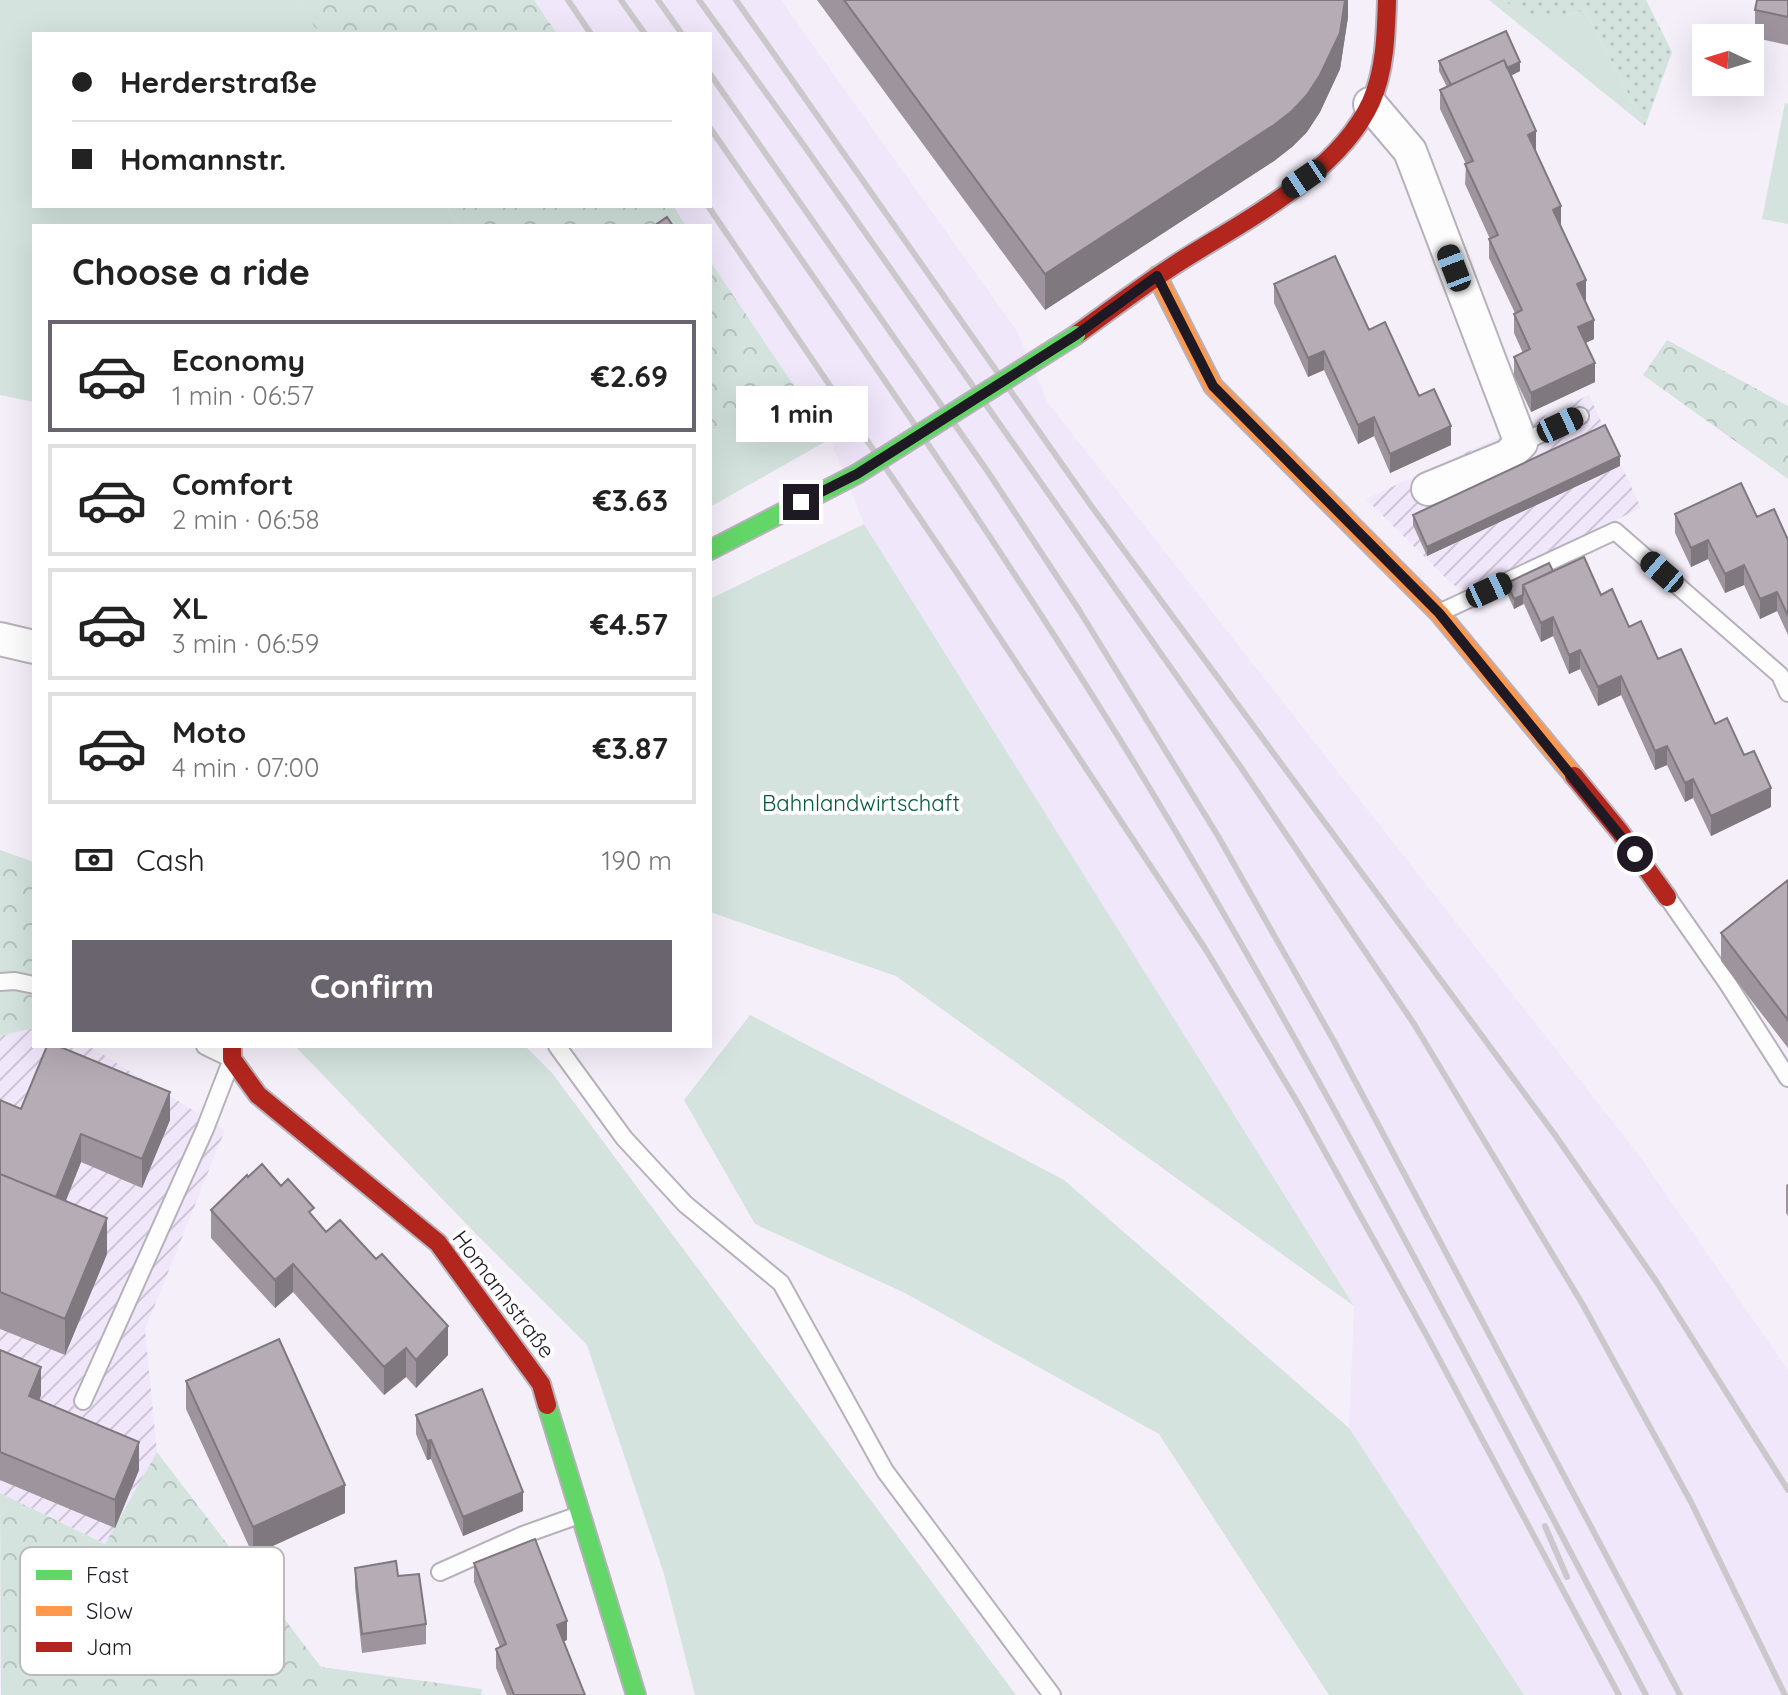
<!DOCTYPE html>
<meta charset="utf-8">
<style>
body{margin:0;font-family:Quicksand,sans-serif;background:#f6f6f6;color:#222;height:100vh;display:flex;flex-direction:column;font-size:30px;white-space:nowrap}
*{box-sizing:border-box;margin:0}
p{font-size:26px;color:#767676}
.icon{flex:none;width:44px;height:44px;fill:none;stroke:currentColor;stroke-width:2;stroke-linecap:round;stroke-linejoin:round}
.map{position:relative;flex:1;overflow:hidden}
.side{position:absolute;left:32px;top:224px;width:680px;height:824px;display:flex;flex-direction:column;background:#fff;border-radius:0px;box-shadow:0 8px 32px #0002}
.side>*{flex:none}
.hud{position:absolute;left:32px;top:32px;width:680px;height:176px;border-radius:0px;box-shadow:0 8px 32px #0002;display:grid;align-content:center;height:176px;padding:0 40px;background:#fff}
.needle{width:52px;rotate:274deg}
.buttons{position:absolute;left:1692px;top:24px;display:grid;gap:16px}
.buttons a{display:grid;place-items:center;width:72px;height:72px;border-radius:0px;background:#fff;box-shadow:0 8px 32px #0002;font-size:40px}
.end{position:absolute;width:36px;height:36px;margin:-18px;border:10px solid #1e1923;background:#fff;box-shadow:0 0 0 4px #fff}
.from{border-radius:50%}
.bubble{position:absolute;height:56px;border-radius:0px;background:#fff;box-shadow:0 8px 32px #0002;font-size:26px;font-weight:700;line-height:56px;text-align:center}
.car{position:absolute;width:24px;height:48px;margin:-24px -12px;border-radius:10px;box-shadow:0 0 6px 2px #0007;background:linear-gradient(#222 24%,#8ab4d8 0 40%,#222 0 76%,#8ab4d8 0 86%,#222 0)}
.hud b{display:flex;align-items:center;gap:28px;height:76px;font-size:30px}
.hud b+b{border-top:2px solid #e0e0e0}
.hud i{width:20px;height:20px;background:#222}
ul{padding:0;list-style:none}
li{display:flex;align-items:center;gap:24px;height:112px;margin:0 16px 12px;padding:0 24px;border:4px solid #e0e0e0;border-radius:0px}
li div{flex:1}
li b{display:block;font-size:30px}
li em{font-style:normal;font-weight:700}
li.current{border-color:#69646e}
li>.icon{width:72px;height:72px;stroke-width:1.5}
h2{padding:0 40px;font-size:36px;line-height:96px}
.pay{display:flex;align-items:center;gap:20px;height:88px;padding:0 40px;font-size:30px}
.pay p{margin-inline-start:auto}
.action{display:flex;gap:16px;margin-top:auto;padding:16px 40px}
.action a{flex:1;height:92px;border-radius:0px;background:#69646e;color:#fff;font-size:32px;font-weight:700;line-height:92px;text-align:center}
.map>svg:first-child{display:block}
</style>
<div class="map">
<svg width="1788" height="1695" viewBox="0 0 1788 1695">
<defs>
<pattern id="industrial-furrows" width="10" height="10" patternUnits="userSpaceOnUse" patternTransform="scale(2)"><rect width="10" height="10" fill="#f1e7fb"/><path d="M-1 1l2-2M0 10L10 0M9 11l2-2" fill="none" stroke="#cec6d7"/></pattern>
<pattern id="forest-crowns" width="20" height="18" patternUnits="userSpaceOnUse" patternTransform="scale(2)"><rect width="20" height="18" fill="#d4e3de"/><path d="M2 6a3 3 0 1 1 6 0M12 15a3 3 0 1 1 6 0" fill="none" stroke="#b6c2be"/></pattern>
<pattern id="park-dots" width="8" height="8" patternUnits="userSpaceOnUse" patternTransform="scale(2)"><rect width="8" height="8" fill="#d4e3de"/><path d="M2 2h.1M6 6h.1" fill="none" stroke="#b6c2be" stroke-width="1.8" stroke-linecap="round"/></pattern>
</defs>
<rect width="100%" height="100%" fill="#f4eff9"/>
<path fill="url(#industrial-furrows)" d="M 1589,395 L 1641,508 L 1467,590 L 1453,585 L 1366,499 Z
M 34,1028 L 34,1046 L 89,1046 L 225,1130 L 145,1330 L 157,1452 L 105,1544 L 0,1493 L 0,1036 Z"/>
<path fill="#f1e7fb" d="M 534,0 L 781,0 L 1017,331 L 1048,403 L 1638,1154 L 1788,1370 L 1788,1695 L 1524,1695 L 1349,1428 L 1354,1306 L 864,524 L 830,439 L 710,261 L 710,226 L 686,226 L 673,206 L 710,206 L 710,34 L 557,34 Z"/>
<path fill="#d4e3de" d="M 0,0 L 300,0 L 297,3 L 320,34 L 34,34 L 34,206 L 445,206 L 461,226 L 34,226 L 34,402 L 0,395 Z
M 1489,0 L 1504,0 C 1529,21 1556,19 1585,10 L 1645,126 Z
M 1785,103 L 1788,104 L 1788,224 L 1762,219 Z
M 710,429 L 830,439 L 710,507 Z
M 864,524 L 1354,1306 L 896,976 L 710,912 L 710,599 Z
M 750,1015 L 1064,1180 L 1349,1428 L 1524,1695 L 1329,1695 L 1159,1434 L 905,1293 L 755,1224 L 684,1100 Z
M 295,1046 L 525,1046 L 552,1073 L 1016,1695 L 695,1695 L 664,1574 L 587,1345 L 478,1236 Z"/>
<path fill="url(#forest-crowns)" d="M 300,0 L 534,0 L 557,34 L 320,34 L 296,2 Z
M 445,206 L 673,206 L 686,226 L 461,226 Z
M 710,261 L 830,439 L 710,429 Z
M 1667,340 L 1788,406 L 1788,479 L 1643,375 Z
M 0,850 L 34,862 L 34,1028 L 0,1036 Z
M 157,1452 L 321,1667 L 482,1689 L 481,1695 L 1,1695 L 0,1493 L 105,1544 Z"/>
<path fill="url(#park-dots)" d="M 1504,0 L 1646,0 L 1672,52 L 1645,126 L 1585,10 C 1552,19 1533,25 1504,0 Z"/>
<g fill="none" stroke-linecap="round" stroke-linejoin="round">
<g stroke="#b6b1ba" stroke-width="20">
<path id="lane" d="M 1521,443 L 1580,416
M 1441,612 L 1615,531 L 1780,675 L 1788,693
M 1668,898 L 1728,984 L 1788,1078
M 0,982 L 15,981 L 34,985
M 557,1046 L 624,1138 L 685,1204 L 781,1283 L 885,1471 L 1052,1695
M 83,1401 L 205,1129 L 232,1059 L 205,1046
M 440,1572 L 523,1535 L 579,1515"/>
</g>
<g stroke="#b6b1ba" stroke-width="36">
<path id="street" d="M 1370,104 L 1410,151 L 1521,443 L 1508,456 L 1428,489
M 0,639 L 34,647"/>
</g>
<g stroke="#b6b1ba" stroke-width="22">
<path id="fast" d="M 710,550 L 857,474
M 547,1405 L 636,1695"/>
</g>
<g stroke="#b6b1ba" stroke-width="22">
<path id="slow" d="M 1157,276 L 1213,386 L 1439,613 L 1574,776"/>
</g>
<g stroke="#b6b1ba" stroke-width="22">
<path id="jam" d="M 1076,335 C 1109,311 1142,286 1176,264 C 1241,222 1337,176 1371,102 C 1385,71 1386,34 1387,0
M 1574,776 L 1620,832 L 1667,897
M 232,1046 L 232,1059 L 258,1095 L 438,1243 L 541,1384 L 547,1405"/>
</g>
<use href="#lane" stroke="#fdfdfe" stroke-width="16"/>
<use href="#street" stroke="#fdfdfe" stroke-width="32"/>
<use href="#fast" stroke="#63d668" stroke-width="18"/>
<use href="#slow" stroke="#ff974d" stroke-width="18"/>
<use href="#jam" stroke="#b3261e" stroke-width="18"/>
<path stroke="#cac8cb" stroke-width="6" d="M 568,0 L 591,34
M 621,0 L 645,34
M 658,0 L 682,34
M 699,0 L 805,147 L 1242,769 L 1414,1024 L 1583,1305 L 1691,1502 L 1785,1695
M 736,0 L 1092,507 L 1555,1135 L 1656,1281 L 1788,1490
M 710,74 L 988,472 L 1079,610 L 1218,836 L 1335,1043 L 1680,1695
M 710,128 C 857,339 1004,550 1138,769 C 1321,1070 1481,1384 1646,1695
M 708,206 L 955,570 L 1206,950 L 1299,1105 L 1428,1338 L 1619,1695
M 1545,1526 L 1567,1577"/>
<g stroke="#b6b1ba" stroke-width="22" stroke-linecap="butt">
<path id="fast-bridge" d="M 857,474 L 1076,335"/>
</g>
<use href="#fast-bridge" stroke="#63d668" stroke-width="18"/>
</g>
<path fill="#9d949d" d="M 817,0 L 1348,0 L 1348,17 L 1340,69 L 1320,112 L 1307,132 L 1292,147 L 1274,161 L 1045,310 Z
M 1788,0 L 1788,45 L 1755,38 L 1755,10 Z
M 1439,61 L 1520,71 L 1511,76 L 1586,300 L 1585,300 L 1594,339 L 1586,343 L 1595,382 L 1531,412 L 1514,376 L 1514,357 L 1523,353 L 1514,333 L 1514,314 L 1515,313 L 1489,258 L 1489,239 L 1490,239 L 1465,184 L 1466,164 L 1440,109 L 1440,90 L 1447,87 L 1439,71 Z
M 1274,284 L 1369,330 L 1419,396 L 1451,445 L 1390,473 L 1374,436 L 1358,444 L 1324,370 L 1308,377 L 1274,303 Z
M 1620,466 L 1427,556 L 1413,525 L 1413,515 Z
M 1675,514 L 1757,517 L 1788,540 L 1788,635 L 1777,611 L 1760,619 L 1744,585 L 1725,593 L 1708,559 L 1691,567 L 1675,533 Z
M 1553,571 L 1601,595 L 1744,755 L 1771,807 L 1711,836 L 1693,798 L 1685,802 L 1667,765 L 1655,770 L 1621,695 L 1598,706 L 1580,669 L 1569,674 L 1553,636 L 1541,642 L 1524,604 L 1514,609 L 1507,593 L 1507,583 Z
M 1788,880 L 1788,1048 L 1721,961 L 1721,933 Z
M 0,1100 L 21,1109 L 170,1120 L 142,1188 L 81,1162 L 66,1201 L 107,1254 L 65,1355 L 0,1329 Z
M 248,1177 L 281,1186 L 448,1355 L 416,1388 L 406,1377 L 384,1395 L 293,1292 L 275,1308 L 211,1238 L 211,1210 Z
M 1788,1184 L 1788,1216 L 1786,1213 L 1786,1185 Z
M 0,1350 L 41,1395 L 39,1401 L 139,1470 L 115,1528 L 0,1480 Z
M 186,1381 L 345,1513 L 253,1555 L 186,1409 Z
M 416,1415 L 523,1511 L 463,1536 L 431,1459 L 427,1460 L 416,1434 Z
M 474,1563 L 567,1640 L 564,1641 L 585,1695 L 507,1695 L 496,1668 L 496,1649 L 500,1647 L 474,1582 Z
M 355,1568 L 398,1576 L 426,1624 L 426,1644 L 362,1653 L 355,1587 Z"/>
<path fill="#7f787f" d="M 1345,0 L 1348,0 L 1348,17 L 1340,69 L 1320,112 L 1307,132 L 1292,147 L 1274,161 L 1045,310 L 1045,274 Z
M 1520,62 L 1520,71 L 1455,102 L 1455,93 Z
M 1536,131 L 1536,150 L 1528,154 L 1528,135 Z
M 1561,206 L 1561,225 L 1553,229 L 1553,210 Z
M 1586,280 L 1586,300 L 1577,303 L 1577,284 Z
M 1594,320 L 1594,339 L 1578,346 L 1578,327 Z
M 1324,351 L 1324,370 L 1308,377 L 1308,358 Z
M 1595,363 L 1595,382 L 1531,412 L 1531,393 Z
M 1374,417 L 1374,436 L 1358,444 L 1358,425 Z
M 1451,426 L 1451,445 L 1390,473 L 1390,454 Z
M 1620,456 L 1620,466 L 1427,556 L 1427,547 Z
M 1708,540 L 1708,559 L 1691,567 L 1691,548 Z
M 1744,565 L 1744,585 L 1725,593 L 1725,574 Z
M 1777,592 L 1777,611 L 1760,619 L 1760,599 Z
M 1523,595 L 1523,604 L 1514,609 L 1514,599 Z
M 1553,617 L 1553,636 L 1541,642 L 1541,623 Z
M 1580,650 L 1580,669 L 1569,674 L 1569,655 Z
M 1621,676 L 1621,695 L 1598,706 L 1598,687 Z
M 1667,746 L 1667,765 L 1655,770 L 1655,751 Z
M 1693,779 L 1693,798 L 1685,802 L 1685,783 Z
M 1771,788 L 1771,807 L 1711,836 L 1711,816 Z
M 170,1092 L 170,1120 L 142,1188 L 142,1159 Z
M 81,1134 L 81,1162 L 53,1232 L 53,1203 Z
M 107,1218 L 107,1254 L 65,1355 L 65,1319 Z
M 293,1264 L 293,1292 L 275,1308 L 275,1280 Z
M 448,1326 L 448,1355 L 416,1388 L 416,1360 Z
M 406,1348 L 406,1377 L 384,1395 L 384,1367 Z
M 41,1367 L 41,1395 L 29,1425 L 29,1396 Z
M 431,1440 L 431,1459 L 427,1460 L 427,1441 Z
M 139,1442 L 139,1470 L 115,1528 L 115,1500 Z
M 345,1485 L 345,1513 L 253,1555 L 253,1527 Z
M 523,1492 L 523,1511 L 463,1536 L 463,1517 Z
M 567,1621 L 567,1640 L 557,1644 L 557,1625 Z"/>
<path fill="#b6acb6" stroke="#7f787f" stroke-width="2" d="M 844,0 L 1345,0 L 1340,33 L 1320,75 L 1307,95 L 1292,111 L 1274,125 L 1045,274 Z
M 1757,0 L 1788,0 L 1788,17 L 1755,10 Z
M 1506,31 L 1520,62 L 1507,68 L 1504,60 L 1451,85 L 1439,61 Z
M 1504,60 L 1536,131 L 1528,135 L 1561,206 L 1553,210 L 1586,280 L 1577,284 L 1594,320 L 1578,327 L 1595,363 L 1531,393 L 1514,357 L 1530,349 L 1514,314 L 1522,310 L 1489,239 L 1498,235 L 1465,164 L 1473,161 L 1440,90 Z
M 667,217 L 673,226 L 654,226 Z
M 1335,256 L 1369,330 L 1385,322 L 1419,396 L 1434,389 L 1451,426 L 1390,454 L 1374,417 L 1358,425 L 1324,351 L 1308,358 L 1274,284 Z
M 1605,425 L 1620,456 L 1427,547 L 1413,515 Z
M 1741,483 L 1757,517 L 1774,509 L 1788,540 L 1788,616 L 1777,592 L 1760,599 L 1744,565 L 1725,574 L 1708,540 L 1691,548 L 1675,514 Z
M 1584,557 L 1601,595 L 1612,589 L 1629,627 L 1641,621 L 1658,659 L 1681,649 L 1715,724 L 1727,718 L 1744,755 L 1754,751 L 1771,788 L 1711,816 L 1693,779 L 1685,783 L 1667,746 L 1655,751 L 1621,676 L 1598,687 L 1580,650 L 1569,655 L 1553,617 L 1541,623 L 1523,585 Z
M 1549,563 L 1553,571 L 1523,585 L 1523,595 L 1514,599 L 1507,583 Z
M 1788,880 L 1788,1020 L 1721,933 Z
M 47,1046 L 58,1046 L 170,1092 L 142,1159 L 81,1134 L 56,1197 L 0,1174 L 0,1100 L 21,1109 Z
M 262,1164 L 281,1186 L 288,1179 L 314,1208 L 309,1212 L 326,1232 L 340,1220 L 376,1259 L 382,1254 L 448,1326 L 416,1360 L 406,1348 L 384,1367 L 293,1264 L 275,1280 L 211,1210 L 247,1175 L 248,1177 Z
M 0,1174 L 107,1218 L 65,1319 L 0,1292 Z
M 279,1339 L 345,1485 L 253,1527 L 186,1381 Z
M 0,1350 L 41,1367 L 29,1396 L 139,1442 L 115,1500 L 0,1452 Z
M 482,1389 L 523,1492 L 463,1517 L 431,1440 L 427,1441 L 416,1415 Z
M 535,1539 L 567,1621 L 557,1625 L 585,1695 L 514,1695 L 496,1649 L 506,1644 L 474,1563 Z
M 396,1561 L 398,1576 L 419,1574 L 426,1624 L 362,1634 L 355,1568 Z"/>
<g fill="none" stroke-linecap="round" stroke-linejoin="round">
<path stroke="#1e1923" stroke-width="10" d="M 801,502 L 857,474 L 906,443 L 1076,335 L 1157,276 L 1213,386 L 1439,613 L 1635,854"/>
</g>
<g text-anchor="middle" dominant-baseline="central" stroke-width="8" stroke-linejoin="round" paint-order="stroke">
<g font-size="22" fill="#025a38" stroke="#fff">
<text x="861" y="803">Bahnlandwirtschaft</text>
</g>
<g font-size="22" fill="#1e1923" stroke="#fff">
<text transform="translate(504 1294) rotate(53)">Homannstraße</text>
</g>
</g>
<rect x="20" y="1547" width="264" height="128" rx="12" fill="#fff" stroke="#bcbabd" stroke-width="2"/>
<rect x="36" y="1570" width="36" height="10" fill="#63d668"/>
<rect x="36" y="1606" width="36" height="10" fill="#ff974d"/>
<rect x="36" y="1642" width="36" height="10" fill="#b3261e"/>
<g font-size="22" fill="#1e1923">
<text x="86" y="1583">Fast</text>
<text x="86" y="1619">Slow</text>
<text x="86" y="1655">Jam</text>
</g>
</svg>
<div class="buttons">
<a><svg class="needle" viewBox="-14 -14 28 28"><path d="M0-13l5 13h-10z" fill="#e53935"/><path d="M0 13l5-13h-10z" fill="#767676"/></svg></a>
</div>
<i class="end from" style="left:1635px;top:854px"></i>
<i class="end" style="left:801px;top:502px"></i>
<div class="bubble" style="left:736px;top:386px;width:132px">1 min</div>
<i class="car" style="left:1304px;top:179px;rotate:236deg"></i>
<i class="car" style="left:1454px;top:268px;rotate:339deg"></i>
<i class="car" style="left:1560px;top:425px;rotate:65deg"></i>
<i class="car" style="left:1662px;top:572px;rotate:311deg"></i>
<i class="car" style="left:1489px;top:590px;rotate:65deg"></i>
<div class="hud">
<b><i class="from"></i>Herderstraße</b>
<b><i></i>Homannstr.</b>
</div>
<section class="side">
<h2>Choose a ride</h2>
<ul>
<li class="current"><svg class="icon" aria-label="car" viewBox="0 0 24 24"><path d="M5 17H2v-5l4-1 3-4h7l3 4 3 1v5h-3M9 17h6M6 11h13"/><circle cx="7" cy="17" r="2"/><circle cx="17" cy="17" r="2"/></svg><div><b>Economy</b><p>1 min · 06:57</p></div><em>€2.69</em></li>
<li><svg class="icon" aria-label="car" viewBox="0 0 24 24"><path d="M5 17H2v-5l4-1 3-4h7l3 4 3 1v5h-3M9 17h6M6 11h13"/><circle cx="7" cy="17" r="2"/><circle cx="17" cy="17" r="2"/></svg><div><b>Comfort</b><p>2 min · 06:58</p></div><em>€3.63</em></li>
<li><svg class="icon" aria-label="car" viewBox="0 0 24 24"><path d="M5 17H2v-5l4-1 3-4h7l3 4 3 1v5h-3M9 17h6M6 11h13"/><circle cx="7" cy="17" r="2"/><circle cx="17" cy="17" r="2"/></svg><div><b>XL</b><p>3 min · 06:59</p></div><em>€4.57</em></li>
<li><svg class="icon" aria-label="car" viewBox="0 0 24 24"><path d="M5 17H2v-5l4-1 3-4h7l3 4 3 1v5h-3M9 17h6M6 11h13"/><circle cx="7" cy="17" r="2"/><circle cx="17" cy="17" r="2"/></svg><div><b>Moto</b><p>4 min · 07:00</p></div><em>€3.87</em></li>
</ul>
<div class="pay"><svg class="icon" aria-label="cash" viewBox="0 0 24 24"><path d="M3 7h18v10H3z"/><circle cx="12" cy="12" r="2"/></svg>Cash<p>190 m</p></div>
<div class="action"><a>Confirm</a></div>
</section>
</div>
